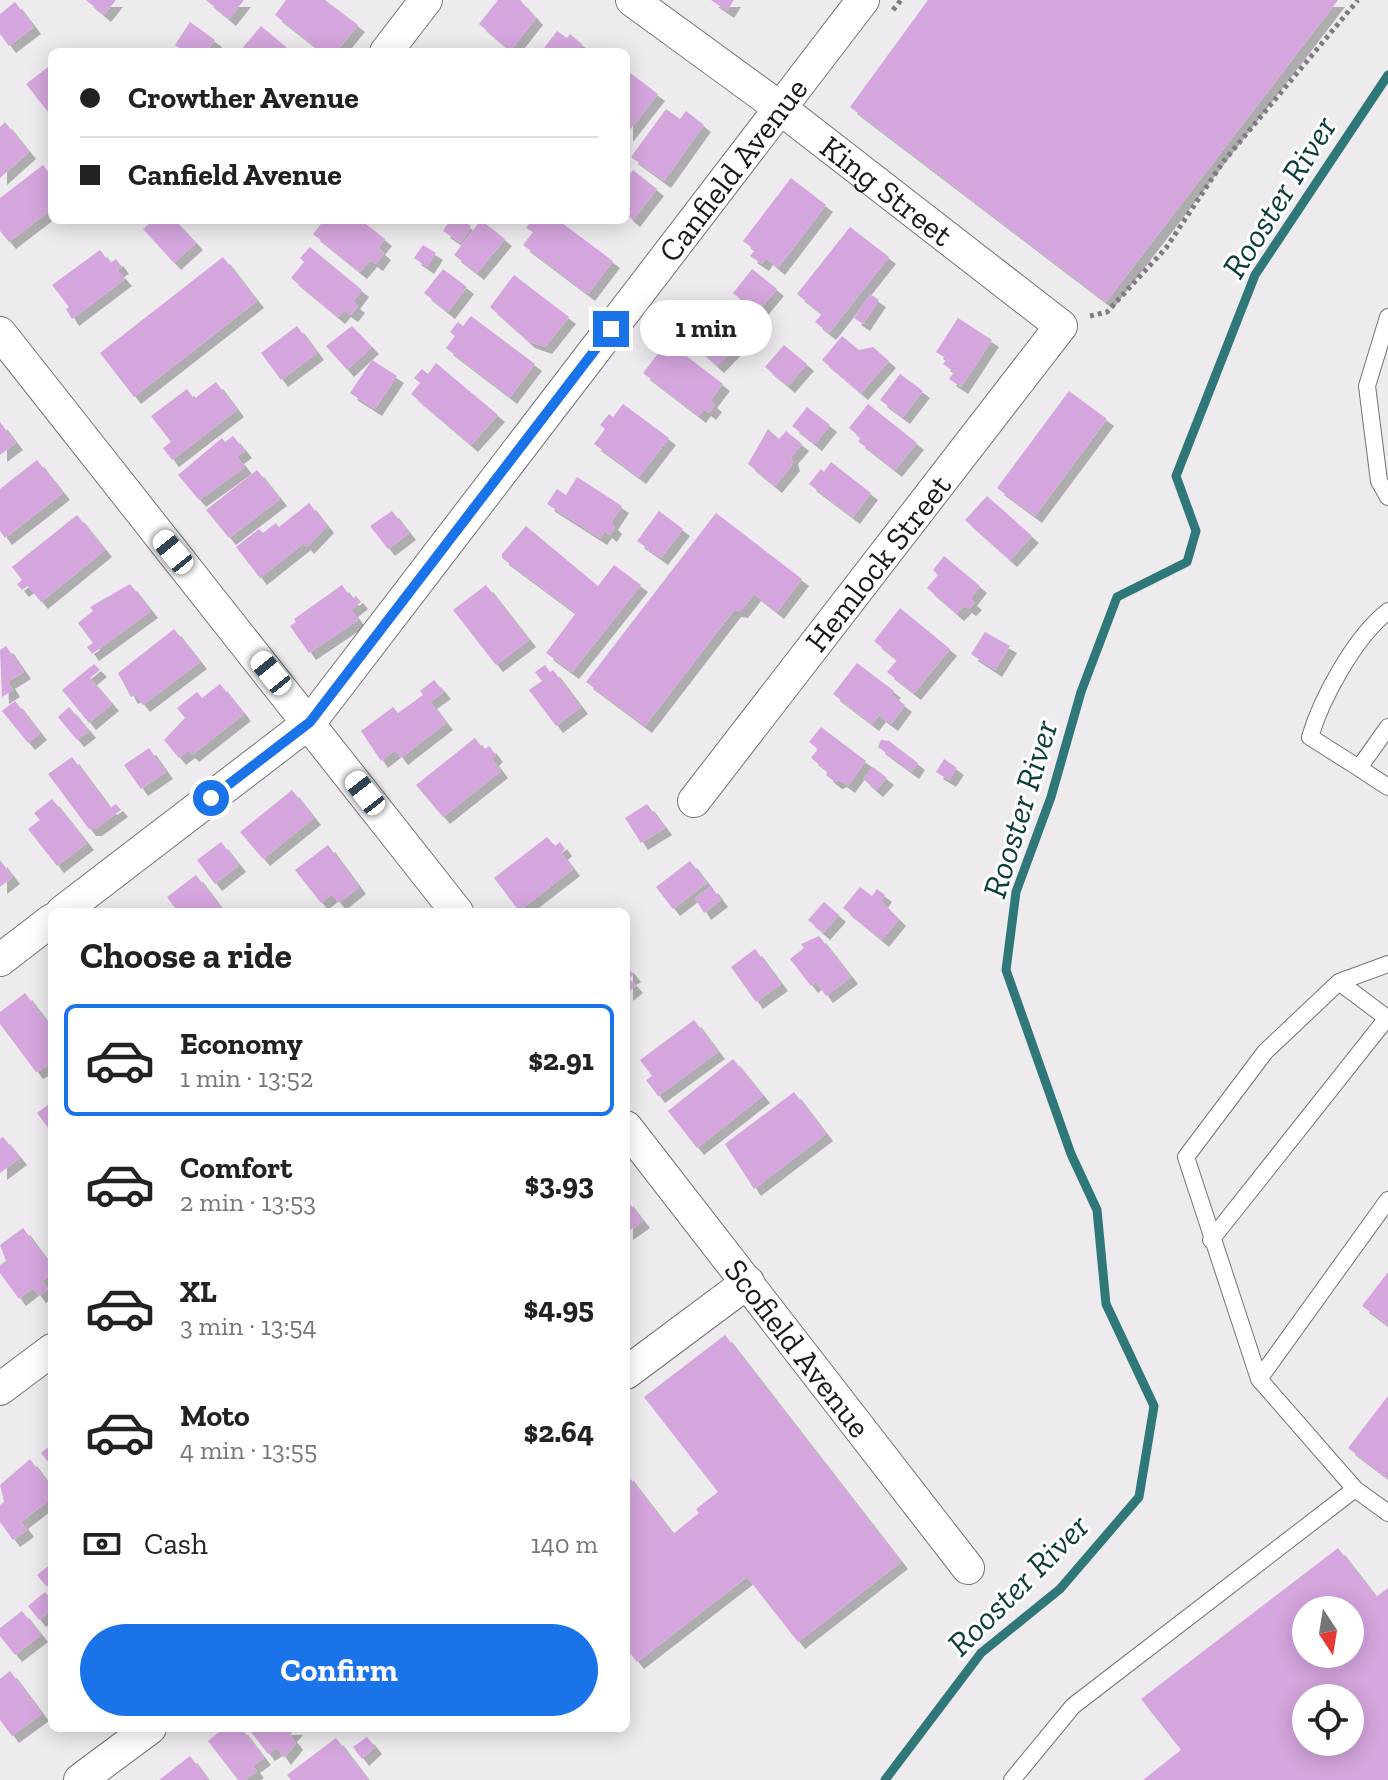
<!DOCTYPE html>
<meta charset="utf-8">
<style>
body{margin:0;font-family:"Zilla Slab",serif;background:#f6f6f6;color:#222;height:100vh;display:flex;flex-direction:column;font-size:30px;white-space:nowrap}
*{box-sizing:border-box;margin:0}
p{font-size:26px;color:#767676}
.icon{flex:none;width:44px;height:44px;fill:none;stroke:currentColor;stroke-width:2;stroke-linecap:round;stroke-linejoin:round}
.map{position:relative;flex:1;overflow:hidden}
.drawer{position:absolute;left:48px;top:908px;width:582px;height:824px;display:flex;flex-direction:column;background:#fff;border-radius:12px;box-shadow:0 4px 20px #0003}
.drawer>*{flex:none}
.banner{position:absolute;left:48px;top:48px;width:582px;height:176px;border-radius:12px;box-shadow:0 4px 20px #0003;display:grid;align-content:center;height:176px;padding:0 32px;background:#fff}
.needle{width:52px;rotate:168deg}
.tools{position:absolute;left:1292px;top:1596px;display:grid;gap:16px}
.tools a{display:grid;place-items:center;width:72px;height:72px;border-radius:50%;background:#fff;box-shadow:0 4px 20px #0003;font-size:40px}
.end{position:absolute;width:36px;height:36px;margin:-18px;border:10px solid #1a73e8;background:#fff;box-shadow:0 0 0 4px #fff}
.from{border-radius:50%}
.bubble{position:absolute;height:56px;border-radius:28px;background:#fff;box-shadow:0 4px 20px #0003;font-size:26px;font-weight:700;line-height:56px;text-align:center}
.car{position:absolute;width:24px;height:48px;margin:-24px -12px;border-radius:10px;box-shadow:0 0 6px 2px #0007;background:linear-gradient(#fff 24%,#345 0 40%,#fff 0 76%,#345 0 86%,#fff 0)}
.banner b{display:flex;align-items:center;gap:28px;height:76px;font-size:30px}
.banner b+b{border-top:2px solid #e0e0e0}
.banner i{width:20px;height:20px;background:#222}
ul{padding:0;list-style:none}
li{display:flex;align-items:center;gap:24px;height:112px;margin:0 16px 12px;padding:0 16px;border:4px solid transparent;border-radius:12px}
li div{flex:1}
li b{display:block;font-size:30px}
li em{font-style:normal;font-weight:700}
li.active{border-color:#1a73e8}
li>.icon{width:72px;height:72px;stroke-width:1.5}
h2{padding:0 32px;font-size:36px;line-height:96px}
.pay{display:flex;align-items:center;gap:20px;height:88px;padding:0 32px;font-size:30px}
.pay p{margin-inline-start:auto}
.action{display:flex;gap:16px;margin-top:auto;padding:16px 32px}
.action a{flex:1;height:92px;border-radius:48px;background:#1a73e8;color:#fff;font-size:32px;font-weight:700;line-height:92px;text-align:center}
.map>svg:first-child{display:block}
</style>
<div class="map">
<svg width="1388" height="1780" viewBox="0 0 1388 1780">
<defs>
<filter id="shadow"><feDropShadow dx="7" dy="7" stdDeviation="0" flood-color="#0004"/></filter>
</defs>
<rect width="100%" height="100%" fill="#edebee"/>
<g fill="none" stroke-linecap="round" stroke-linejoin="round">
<path stroke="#2f7778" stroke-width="9" d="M 885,1780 L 981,1653 L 1060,1589 L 1139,1497 L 1154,1406 L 1106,1304 L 1097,1210 L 1071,1154 L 1006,970 L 1016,892 L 1051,797 L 1081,692 L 1117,597 L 1187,562 L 1196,531 L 1176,476 L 1255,275 L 1388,75"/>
</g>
<path fill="#d5a6de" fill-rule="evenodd" filter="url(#shadow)" d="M 86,0 L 116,0 L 104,15 Z
M 206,0 L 244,0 L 229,19 Z
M 286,0 L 325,0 L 358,25 L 336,52 L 322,52 L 275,15 Z
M 498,0 L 520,0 L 536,18 L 510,51 L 479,24 Z
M 711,0 L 734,0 L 727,11 Z
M 928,0 L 1338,0 L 1106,302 L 850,107 Z
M 15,2 L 34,27 L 9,46 L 0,34 L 0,14 Z
M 190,22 L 215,40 L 206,52 L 185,52 L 175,45 Z
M 261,26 L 292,52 L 239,52 Z
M 557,31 L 567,38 L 570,34 L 582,44 L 579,48 L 584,52 L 541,52 Z
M 52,64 L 52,117 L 26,84 Z
M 629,72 L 658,94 L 626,135 L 626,76 Z
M 666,109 L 680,119 L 686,111 L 704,125 L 664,181 L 631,157 Z
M 5,122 L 29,152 L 0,178 L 0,127 Z
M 43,165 L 52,177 L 52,209 L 9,242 L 0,231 L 0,198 Z
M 633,170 L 657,189 L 633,220 L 626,214 L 626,179 Z
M 791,178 L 826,205 L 778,268 L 766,258 L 762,264 L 750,256 L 755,250 L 743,241 Z
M 154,220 L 165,224 L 175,220 L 196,243 L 174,263 L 143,229 Z
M 324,220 L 333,224 L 336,220 L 361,220 L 385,239 L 378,248 L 384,253 L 376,264 L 370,260 L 360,272 L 313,234 Z
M 450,220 L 461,220 L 471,226 L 461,243 L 443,231 Z
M 481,220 L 505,239 L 477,273 L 454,255 Z
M 532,220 L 540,223 L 558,220 L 613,261 L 588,294 L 523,245 L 533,232 L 526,228 Z
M 850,227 L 889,257 L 829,333 L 815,322 L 822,314 L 797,294 Z
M 423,245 L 436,253 L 427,267 L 414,258 Z
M 310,247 L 362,290 L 353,302 L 358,306 L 351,315 L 344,310 L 338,317 L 291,278 L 304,262 L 300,258 Z
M 100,250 L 110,263 L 116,259 L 122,267 L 117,270 L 125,279 L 72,319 L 66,309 L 69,307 L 52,285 Z
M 223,257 L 257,301 L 134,397 L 100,353 Z
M 443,269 L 467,287 L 448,312 L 424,293 Z
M 752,269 L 777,289 L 757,313 L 733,293 Z
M 514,275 L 569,317 L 545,347 L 528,341 L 490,307 Z
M 870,294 L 879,300 L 863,324 L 854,318 Z
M 717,303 L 746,330 L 745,341 L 743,339 L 717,366 L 688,340 L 698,329 L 695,327 Z
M 471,316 L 535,364 L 510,397 L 446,348 L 455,336 L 450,332 L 458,322 L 463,326 Z
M 958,318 L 992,340 L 961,387 L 949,379 L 954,372 L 943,364 L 947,359 L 936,352 Z
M 297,326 L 317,353 L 281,380 L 261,353 Z
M 352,326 L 372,347 L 347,370 L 326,346 Z
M 842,336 L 859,350 L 873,347 L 889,361 L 861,393 L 822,360 Z
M 784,345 L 807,364 L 788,386 L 765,367 Z
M 664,346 L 673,353 L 676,348 L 723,384 L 710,401 L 715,405 L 709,413 L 704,409 L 699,416 L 643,373 Z
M 372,360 L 397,376 L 375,409 L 350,393 Z
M 436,363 L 498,415 L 471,445 L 411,394 L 420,383 L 414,378 L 422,369 L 428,374 Z
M 900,374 L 923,391 L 903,417 L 880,400 Z
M 216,382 L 237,410 L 172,460 L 163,448 L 171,442 L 151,416 L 187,389 L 194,399 Z
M 1069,391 L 1107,419 L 1035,516 L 997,488 Z
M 623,404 L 669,438 L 639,477 L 594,444 L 605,429 L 600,425 L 609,414 L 613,417 Z
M 868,404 L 917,443 L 895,470 L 858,441 L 861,438 L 849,428 Z
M 807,407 L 830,425 L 815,444 L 792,426 Z
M 0,422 L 16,443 L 0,455 Z
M 768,429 L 779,439 L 786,431 L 802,444 L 791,457 L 793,464 L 775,486 L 748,464 Z
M 233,436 L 245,451 L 237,457 L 245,467 L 199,500 L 178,475 L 222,438 L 225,442 Z
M 37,460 L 63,493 L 5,538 L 0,531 L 0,489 Z
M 831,462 L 871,493 L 853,517 L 809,484 L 821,469 L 824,472 Z
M 257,470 L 280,499 L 229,538 L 206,510 Z
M 577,477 L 622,506 L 611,523 L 615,527 L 610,535 L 605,531 L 600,538 L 547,504 L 557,489 L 566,495 Z
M 987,496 L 1032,536 L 1010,560 L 965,520 Z
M 309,503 L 327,526 L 307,547 L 304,543 L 260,578 L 236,547 L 259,529 L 263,533 L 276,523 L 279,527 Z
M 392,511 L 409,533 L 388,549 L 370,526 Z
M 659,511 L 683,529 L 661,558 L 637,541 Z
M 716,513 L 802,579 L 777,612 L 754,594 L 741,611 L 734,610 L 645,726 L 586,682 Z
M 77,515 L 105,550 L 41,602 L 28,586 L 22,590 L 17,584 L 22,580 L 12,567 Z
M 526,526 L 598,586 L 614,565 L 641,585 L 572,672 L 546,653 L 576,613 L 502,558 L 502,554 Z
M 944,556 L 980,586 L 970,599 L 975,603 L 969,609 L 965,606 L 957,614 L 927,588 L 938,575 L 933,570 Z
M 130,584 L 151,611 L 92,654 L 87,647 L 93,643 L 78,623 L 93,611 L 90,607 Z
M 342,585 L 352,599 L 356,596 L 361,602 L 351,610 L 358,620 L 309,653 L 290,626 L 296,622 L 294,619 Z
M 486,585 L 529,640 L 496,665 L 453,610 Z
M 900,608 L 950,649 L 914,693 L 887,672 L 897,660 L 874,641 Z
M 174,629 L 200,662 L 143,705 L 135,695 L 131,697 L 118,673 Z
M 985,632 L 1010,646 L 995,670 L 971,654 Z
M 6,646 L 24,672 L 8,682 L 13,690 L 2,697 L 0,650 Z
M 857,663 L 894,691 L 891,694 L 905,705 L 891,724 L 879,715 L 872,724 L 833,694 Z
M 94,664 L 100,670 L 90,678 L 112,704 L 89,723 L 62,690 Z
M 545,665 L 550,672 L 553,670 L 581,707 L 556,726 L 529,690 L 542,681 L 535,672 Z
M 434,680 L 444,692 L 430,702 L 446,723 L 401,758 L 395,750 L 381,761 L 361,731 L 393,707 L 398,713 L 423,695 L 420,691 Z
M 220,684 L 244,714 L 192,755 L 188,751 L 179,758 L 164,740 L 185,718 L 177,708 L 197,692 L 202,698 Z
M 15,701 L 40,733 L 28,743 L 2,711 Z
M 69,707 L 89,731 L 77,740 L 58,717 Z
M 821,727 L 866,761 L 848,786 L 840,780 L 835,782 L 826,775 L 828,771 L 811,758 L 818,749 L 809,742 Z
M 475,738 L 484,750 L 489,746 L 496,755 L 492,759 L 501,771 L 443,817 L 416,785 Z
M 881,740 L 889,741 L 918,763 L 912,772 L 878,747 Z
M 149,748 L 166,772 L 141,789 L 124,765 Z
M 72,757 L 110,808 L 116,804 L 121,810 L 95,829 L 89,829 L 48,774 Z
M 944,759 L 957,768 L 949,780 L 936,772 Z
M 873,767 L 887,778 L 876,790 L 863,779 Z
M 292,790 L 314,818 L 263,859 L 240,832 Z
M 52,799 L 87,843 L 57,866 L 28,829 L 40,820 L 34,813 Z
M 647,804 L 665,828 L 641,843 L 625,818 Z
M 547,837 L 555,846 L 560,842 L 565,849 L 561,853 L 573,869 L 519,911 L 494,878 Z
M 221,842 L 239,865 L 215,884 L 197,860 Z
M 328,845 L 359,887 L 339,903 L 332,894 L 321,903 L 295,870 Z
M 0,860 L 13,877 L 0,887 Z
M 690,861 L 707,883 L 673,909 L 656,887 Z
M 196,875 L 224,912 L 178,912 L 167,897 Z
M 711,886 L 721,900 L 704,913 L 695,898 Z
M 860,887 L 872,896 L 877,889 L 885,895 L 881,901 L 899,919 L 882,940 L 843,908 Z
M 824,902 L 839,915 L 823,933 L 808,920 Z
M 819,936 L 851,977 L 826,996 L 816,982 L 811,986 L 790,959 L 804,948 L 801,944 Z
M 755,949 L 781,984 L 756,1002 L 731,967 Z
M 626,965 L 634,975 L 629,978 L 636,986 L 626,994 Z
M 25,993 L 52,1028 L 52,1063 L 36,1072 L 0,1024 L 0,1012 Z
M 694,1020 L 718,1052 L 658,1096 L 646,1080 L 652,1076 L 640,1060 Z
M 733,1059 L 763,1096 L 697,1148 L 668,1111 Z
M 794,1092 L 826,1134 L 754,1189 L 725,1144 Z
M 52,1102 L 52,1133 L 37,1113 Z
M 3,1137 L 20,1158 L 0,1173 L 0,1139 Z
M 626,1199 L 643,1221 L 626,1233 Z
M 23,1228 L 52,1267 L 52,1274 L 42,1281 L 48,1289 L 39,1296 L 33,1288 L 19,1299 L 0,1273 L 0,1265 L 6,1261 L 0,1245 Z
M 1388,1272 L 1388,1325 L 1362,1306 Z
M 725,1335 L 901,1562 L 798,1642 L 747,1577 L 637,1662 L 626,1648 L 626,1473 L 673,1534 L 699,1513 L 696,1509 L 718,1492 L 644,1397 Z
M 1388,1396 L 1388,1478 L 1348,1448 Z
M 52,1444 L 52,1467 L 41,1453 Z
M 30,1459 L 52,1489 L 52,1498 L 21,1522 L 27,1530 L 13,1540 L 0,1522 L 0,1505 L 4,1502 L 0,1485 Z
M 1338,1548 L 1376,1597 L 1388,1588 L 1388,1780 L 1143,1780 L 1181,1750 L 1141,1699 ZM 1306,1610 L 1350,1610 L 1350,1654 L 1306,1654 ZM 1306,1698 L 1350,1698 L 1350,1742 L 1306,1742 Z
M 52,1563 L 52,1582 L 46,1586 L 37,1575 Z
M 45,1592 L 52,1600 L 52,1610 L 39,1620 L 28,1606 Z
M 22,1611 L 41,1635 L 15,1655 L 0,1636 L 0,1628 Z
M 10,1671 L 42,1714 L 12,1736 L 0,1720 L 0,1679 Z
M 224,1728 L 241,1728 L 264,1758 L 253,1766 L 257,1771 L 245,1780 L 238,1780 L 208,1741 Z
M 248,1728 L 296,1728 L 290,1735 L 296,1743 L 284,1758 L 277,1748 L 268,1754 Z
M 367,1737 L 375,1747 L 362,1759 L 353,1747 Z
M 336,1738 L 368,1780 L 291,1780 L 287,1775 Z
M 190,1756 L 208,1780 L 159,1780 Z"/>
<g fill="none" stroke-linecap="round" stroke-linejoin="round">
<g stroke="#757375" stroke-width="18">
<path id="lane" d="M 1388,317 L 1367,386 L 1379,481 L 1388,497
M 1388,611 C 1355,637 1322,697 1310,737 L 1359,768 L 1388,727
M 1359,768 L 1388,787
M 1211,1240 L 1387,1018 L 1339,982
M 1259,1379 L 1388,1200
M 1355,1489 L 1388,1513
M 1012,1780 L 1073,1706 L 1355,1489 L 1259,1379 L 1186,1157 L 1265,1052 L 1339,982 L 1388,964"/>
</g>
<g stroke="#757375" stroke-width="34">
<g id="street">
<path id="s1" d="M 632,0 L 780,108 L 1061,326 L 694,801"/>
<path d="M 386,52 L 426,0"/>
<path d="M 0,333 L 457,912"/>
<path id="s2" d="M 62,912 L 310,722 L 863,0"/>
<path d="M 0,960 L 52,920"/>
<path id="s3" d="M 626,1127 L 968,1568"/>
<path d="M 626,1373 L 748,1282"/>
<path d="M 0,1389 L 52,1350"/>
<path d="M 80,1780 L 150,1728"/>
</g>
</g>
<path stroke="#7e7c7e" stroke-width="5" stroke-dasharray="4 4" stroke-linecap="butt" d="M 893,10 L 901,0
M 1090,316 L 1107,312 L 1166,248 L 1223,162 L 1358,0"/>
<use href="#lane" stroke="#fff" stroke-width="16"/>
<use href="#street" stroke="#fff" stroke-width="32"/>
</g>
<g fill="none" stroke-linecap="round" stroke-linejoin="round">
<path stroke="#1a73e8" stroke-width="10" d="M 211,798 L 310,722 L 611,329"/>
</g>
<g text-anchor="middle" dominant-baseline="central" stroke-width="6" stroke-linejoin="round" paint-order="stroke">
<g font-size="32" fill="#1b1a1b" stroke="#fff">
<text stroke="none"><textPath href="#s2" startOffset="1008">Canfield Avenue</textPath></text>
<text stroke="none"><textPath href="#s1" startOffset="318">King Street</textPath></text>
<text transform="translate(878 563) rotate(-52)">Hemlock Street</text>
<text stroke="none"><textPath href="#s3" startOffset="280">Scofield Avenue</textPath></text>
</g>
<g font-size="34" font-style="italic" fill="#0c3c3d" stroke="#fff">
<text transform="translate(1279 197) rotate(-58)">Rooster River</text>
<text transform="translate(1020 809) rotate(-73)">Rooster River</text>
<text transform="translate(1018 1585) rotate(-45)">Rooster River</text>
</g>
</g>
</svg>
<div class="tools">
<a><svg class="needle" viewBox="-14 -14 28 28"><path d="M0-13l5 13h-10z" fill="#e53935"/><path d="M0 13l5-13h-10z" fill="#767676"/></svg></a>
<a><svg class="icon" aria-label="locate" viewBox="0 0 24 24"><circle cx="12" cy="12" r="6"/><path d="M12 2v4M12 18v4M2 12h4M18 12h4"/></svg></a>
</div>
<i class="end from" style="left:211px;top:798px"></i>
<i class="end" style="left:611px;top:329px"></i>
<div class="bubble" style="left:640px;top:300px;width:132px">1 min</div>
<i class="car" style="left:173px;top:552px;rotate:321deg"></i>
<i class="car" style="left:271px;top:673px;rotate:321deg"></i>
<i class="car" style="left:365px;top:793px;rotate:322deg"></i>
<div class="banner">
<b><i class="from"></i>Crowther Avenue</b>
<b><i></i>Canfield Avenue</b>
</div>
<section class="drawer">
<h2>Choose a ride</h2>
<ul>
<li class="active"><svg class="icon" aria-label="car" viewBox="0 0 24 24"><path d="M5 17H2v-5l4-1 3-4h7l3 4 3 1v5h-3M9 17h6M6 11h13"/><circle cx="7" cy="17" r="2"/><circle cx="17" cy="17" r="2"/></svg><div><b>Economy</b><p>1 min · 13:52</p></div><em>$2.91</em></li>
<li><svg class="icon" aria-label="car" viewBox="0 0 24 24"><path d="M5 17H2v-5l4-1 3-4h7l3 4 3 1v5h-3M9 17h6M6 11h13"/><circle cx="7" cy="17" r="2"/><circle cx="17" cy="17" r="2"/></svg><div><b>Comfort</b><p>2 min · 13:53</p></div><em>$3.93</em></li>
<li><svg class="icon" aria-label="car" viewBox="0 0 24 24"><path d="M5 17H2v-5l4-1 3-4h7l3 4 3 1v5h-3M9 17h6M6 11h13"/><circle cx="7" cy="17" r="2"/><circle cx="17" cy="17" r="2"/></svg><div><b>XL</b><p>3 min · 13:54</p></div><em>$4.95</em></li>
<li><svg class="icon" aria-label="car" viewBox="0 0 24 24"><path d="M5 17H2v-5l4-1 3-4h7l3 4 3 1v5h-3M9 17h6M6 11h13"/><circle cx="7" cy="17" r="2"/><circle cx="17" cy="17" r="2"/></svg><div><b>Moto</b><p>4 min · 13:55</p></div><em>$2.64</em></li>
</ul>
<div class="pay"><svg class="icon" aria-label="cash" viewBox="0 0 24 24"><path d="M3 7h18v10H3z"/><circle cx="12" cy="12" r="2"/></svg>Cash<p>140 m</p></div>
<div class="action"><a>Confirm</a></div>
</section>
</div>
